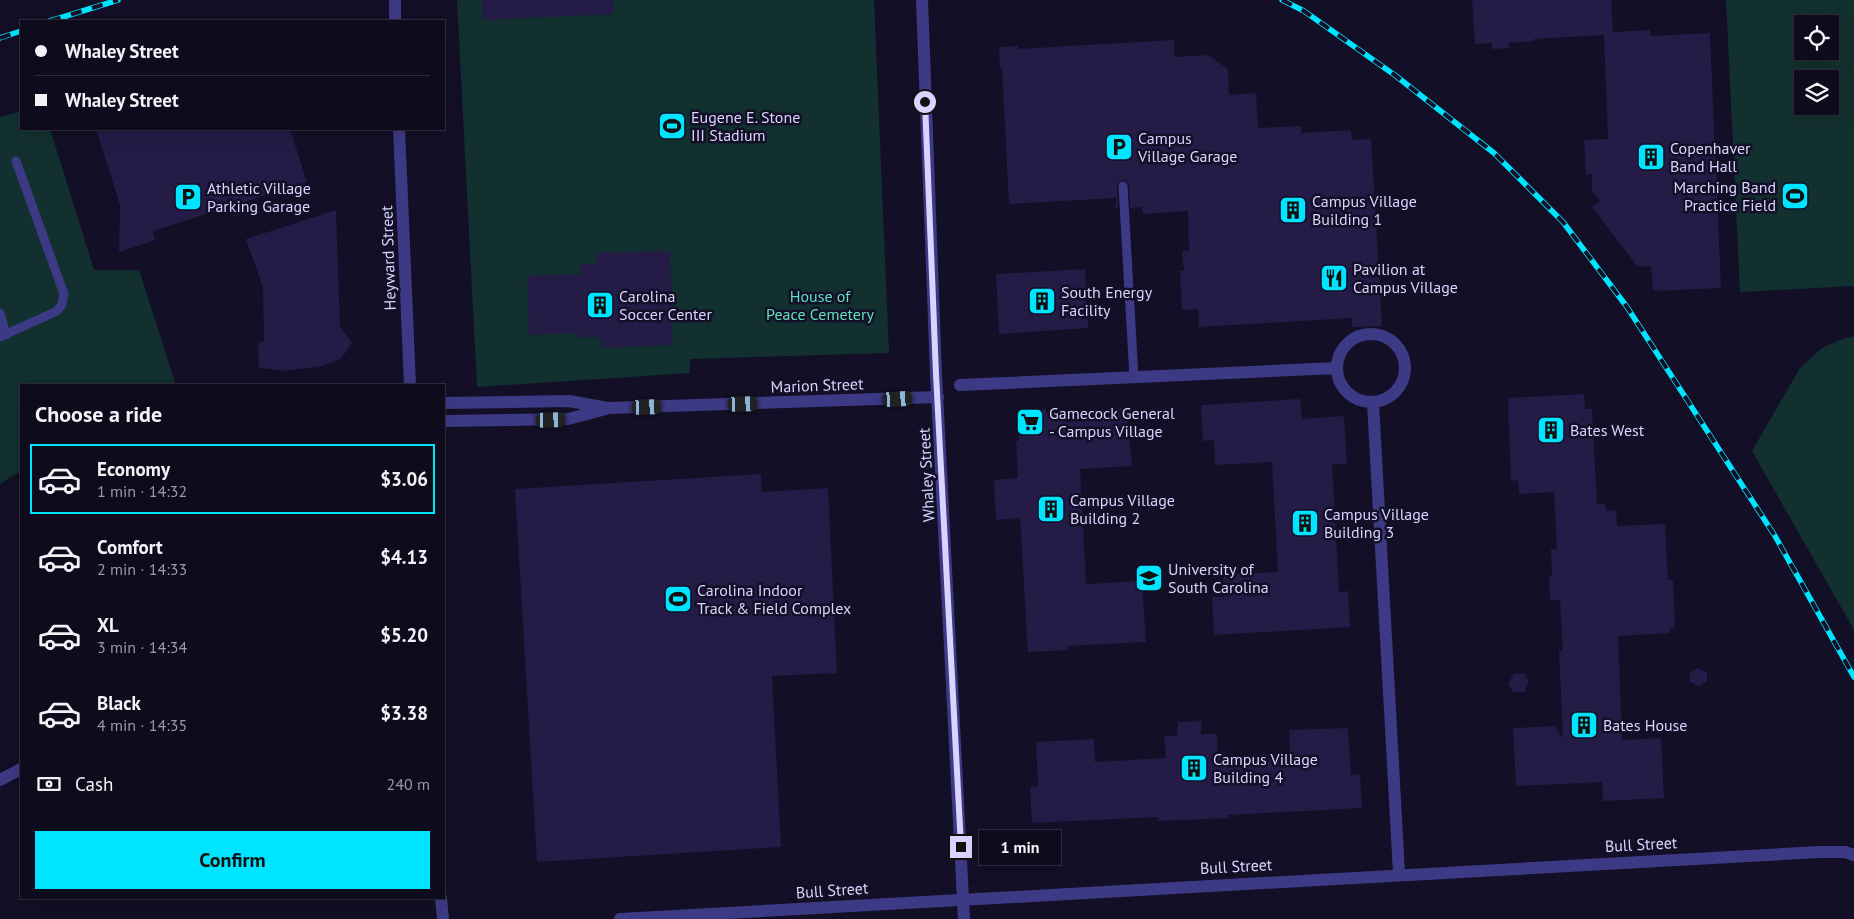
<!DOCTYPE html>
<meta charset="utf-8">
<style>
body{margin:0;font-family:"PT Sans",sans-serif;background:#1c1929;color:#f1f3f6;height:100vh;display:flex;flex-direction:column;font-size:19px;white-space:nowrap}
*{box-sizing:border-box;margin:0}
p{font-size:16px;color:#9b9ba3}
.icon{flex:none;width:28px;height:28px;fill:none;stroke:currentColor;stroke-width:2;stroke-linecap:round;stroke-linejoin:round}
.map{position:relative;flex:1;overflow:hidden}
.drawer{position:absolute;left:20px;top:384px;width:425px;height:515px;display:flex;flex-direction:column;background:#0e0b1c;border-radius:0px;box-shadow:0 5px 20px #0002,0 0 0 1px #2e2b3b}
.drawer>*{flex:none}
.top-card{position:absolute;left:20px;top:20px;width:425px;height:110px;border-radius:0px;box-shadow:0 5px 20px #0002,0 0 0 1px #2e2b3b;display:grid;align-content:center;height:110px;padding:0 15px;background:#0e0b1c}
.fabs{position:absolute;left:1794px;top:15px;display:grid;gap:10px}
.fabs a{display:grid;place-items:center;width:45px;height:45px;border-radius:0px;background:#0e0b1c;box-shadow:0 5px 20px #0002,0 0 0 1px #2e2b3b;font-size:25px}
.end{position:absolute;width:22px;height:22px;margin:-11px;border:6px solid #d9d4ff;background:#111;box-shadow:0 0 0 2px #111}
.from{border-radius:50%}
.bubble{position:absolute;height:35px;border-radius:0px;background:#0e0b1c;box-shadow:0 5px 20px #0002,0 0 0 1px #2e2b3b;font-size:16px;font-weight:800;line-height:35px;text-align:center}
.car{position:absolute;width:15px;height:30px;margin:-15px -8px;border-radius:6px;box-shadow:0 0 4px 1px #0007;background:linear-gradient(#222 24%,#8ab4d8 0 40%,#222 0 76%,#8ab4d8 0 86%,#222 0)}
.top-card b{display:flex;align-items:center;gap:18px;height:48px;font-size:19px}
.top-card b+b{border-top:1px solid #2e2b3b}
.top-card i{width:12px;height:12px;background:#f1f3f6}
ul{padding:0;list-style:none}
li{display:flex;align-items:center;gap:15px;height:70px;margin:0 10px 8px;padding:0 5px;border:2px solid transparent;border-radius:0px}
li div{flex:1}
li b{display:block;font-size:19px}
li em{font-style:normal;font-weight:800}
li.active{border-color:#00e5ff}
li>.icon{width:45px;height:45px;stroke-width:1.5}
h2{padding:0 15px;font-size:22px;line-height:60px}
.pay{display:flex;align-items:center;gap:12px;height:55px;padding:0 15px;font-size:19px}
.pay p{margin-inline-start:auto}
.primary-button{display:flex;gap:10px;margin-top:auto;padding:10px 15px}
.primary-button a{flex:1;height:58px;border-radius:0px;background:#00e5ff;color:#111;font-size:20px;font-weight:800;line-height:58px;text-align:center}
.map>svg:first-child{display:block}
</style>
<div class="map">
<svg width="1854" height="919" viewBox="0 0 1854 919">
<rect width="100%" height="100%" fill="#130f26"/>
<path fill="#12302f" fill-rule="evenodd" d="M 457,0 L 874,0 L 889,353 L 690,359 L 690,373 L 477,387 Z
M 1726,0 L 1854,0 L 1854,286 L 1740,292 ZM 1802,24 L 1830,24 L 1830,51 L 1802,51 ZM 1802,79 L 1830,79 L 1830,106 L 1802,106 Z
M 21,111 L 21,129 L 50,129 L 94,270 L 139,270 L 175,382 L 170,385 L 21,385 L 21,471 L 0,484 L 0,117 Z
M 1854,337 L 1854,630 L 1752,451 L 1800,368 L 1822,348 L 1845,338 Z"/>
<path fill="#241b47" d="M 482,0 L 613,0 L 614,14 L 483,20 Z
M 1472,0 L 1611,0 L 1613,32 L 1650,30 L 1651,36 L 1710,33 L 1721,288 L 1653,291 L 1651,266 L 1638,267 L 1592,207 L 1600,201 L 1592,190 L 1592,174 L 1586,175 L 1584,140 L 1608,139 L 1604,35 L 1534,39 L 1534,41 L 1509,43 L 1509,48 L 1492,49 L 1492,43 L 1475,44 Z
M 1174,40 L 1174,57 L 1209,55 L 1228,69 L 1229,95 L 1256,93 L 1258,128 L 1301,126 L 1301,133 L 1351,130 L 1352,140 L 1371,139 L 1382,326 L 1352,327 L 1352,318 L 1199,327 L 1198,309 L 1182,310 L 1180,271 L 1184,271 L 1182,251 L 1189,251 L 1188,211 L 1143,214 L 1142,207 L 1130,208 L 1129,185 L 1125,180 L 1120,181 L 1117,184 L 1118,208 L 1116,209 L 1116,198 L 1009,204 L 1002,68 L 1000,68 L 999,47 L 1018,46 L 1018,49 Z
M 96,129 L 290,129 L 307,182 L 153,231 L 155,240 L 119,252 L 120,205 Z
M 336,210 L 340,327 L 352,343 L 346,352 L 340,359 L 322,366 L 285,371 L 259,368 L 258,343 L 264,341 L 263,288 L 246,239 Z
M 670,251 L 673,345 L 602,348 L 601,337 L 578,338 L 578,333 L 529,335 L 527,276 L 581,274 L 580,264 L 597,263 L 596,253 Z
M 1085,269 L 1088,328 L 999,334 L 996,274 Z
M 1584,394 L 1585,409 L 1592,409 L 1597,504 L 1605,504 L 1606,511 L 1616,510 L 1617,526 L 1665,524 L 1668,580 L 1673,580 L 1675,627 L 1670,628 L 1670,633 L 1618,636 L 1622,740 L 1661,738 L 1664,798 L 1603,801 L 1602,782 L 1516,786 L 1513,728 L 1555,726 L 1563,739 L 1559,651 L 1563,651 L 1560,600 L 1550,601 L 1549,577 L 1552,576 L 1551,549 L 1557,549 L 1554,492 L 1519,494 L 1518,480 L 1511,481 L 1508,398 Z
M 1300,399 L 1302,419 L 1344,416 L 1347,464 L 1332,464 L 1339,592 L 1348,591 L 1350,627 L 1214,635 L 1212,597 L 1224,597 L 1223,575 L 1278,572 L 1272,462 L 1215,465 L 1214,440 L 1203,441 L 1201,405 Z
M 1126,408 L 1132,466 L 1080,469 L 1086,584 L 1142,581 L 1146,642 L 1067,646 L 1067,650 L 1028,652 L 1020,518 L 996,520 L 994,480 L 1018,478 L 1016,441 L 1019,441 L 1018,415 L 1022,414 L 1022,410 L 1046,409 L 1046,413 L 1052,413 L 1052,416 L 1090,414 L 1090,410 Z
M 761,474 L 762,492 L 828,488 L 837,673 L 772,676 L 781,847 L 537,862 L 515,489 Z
M 1698,668 L 1707,672 L 1707,681 L 1699,686 L 1690,682 L 1690,673 Z
M 1524,673 L 1529,682 L 1524,692 L 1513,692 L 1508,683 L 1514,674 Z
M 1202,721 L 1201,734 L 1217,734 L 1218,756 L 1290,753 L 1289,730 L 1348,728 L 1351,775 L 1360,774 L 1362,808 L 1228,815 L 1229,818 L 1206,819 L 1158,821 L 1158,817 L 1032,823 L 1030,787 L 1038,786 L 1036,742 L 1094,739 L 1095,762 L 1166,758 L 1164,736 L 1177,736 L 1178,722 Z"/>
<g fill="none" stroke-linecap="round" stroke-linejoin="round">
<path stroke="#3d3a85" stroke-width="9" d="M 1123,186 L 1134,377
M 0,313 L 6,335
M 0,337 L 57,311 L 62,304 L 64,294 L 16,161"/>
<path stroke="#3d3a85" stroke-width="12" d="M1337 368a34 34 0 1 1 68 0a34 34 0 1 1-68 0Z
M 960,385 L 1337,368
M 1373,403 L 1399,873"/>
<path stroke="#3d3a85" stroke-width="12" d="M 395,0 L 395,21
M 399,129 L 410,385
M 444,403 L 569,401 L 608,408 L 938,397
M 444,421 L 568,419 L 606,409
M 0,780 L 21,769
M 441,898 L 443,919
M 620,919 C 1020,894 1420,872 1820,852 L 1845,852 L 1854,855"/>
<path stroke="#3d3a85" stroke-width="12" d="M 922,0 L 936,374 L 964,919"/>
<g stroke="#00e5ff" stroke-width="5.5">
<path id="rail" d="M 1282,0 L 1304,11 L 1396,76 L 1494,153 L 1563,222 L 1627,307 L 1775,536 L 1854,677
M 50,21 L 118,0
M 0,38 L 21,31"/>
</g>
<use href="#rail" stroke="#130f26" stroke-width="4" stroke-dasharray="11" stroke-linecap="butt"/>
</g>
<g fill="none" stroke-linecap="round" stroke-linejoin="round">
<path stroke="#d9d4ff" stroke-width="6" d="M 925,102 L 936,374 L 961,847"/>
</g>
<defs>
<g id="stadium-square" transform="scale(1.4375)"><rect x="-9" y="-9" width="18" height="18" rx="4" fill="#00e5ff" stroke="#130f26"/><path d="M0-5a6.5 5 0 1 0 0 10a6.5 5 0 1 0 0-10ZM-3.5-1.8h7v3.6h-7Z" fill="#111"/></g>
<g id="parking-square" transform="scale(1.4375)"><rect x="-9" y="-9" width="18" height="18" rx="4" fill="#00e5ff" stroke="#130f26"/><path d="M-3.5-5.5H1a3.5 3.5 0 0 1 0 7H-1V5.5H-3.5ZM-1-3.4V-.6H.8a1.4 1.4 0 0 0 0-2.8Z" fill="#111"/></g>
<g id="building-square" transform="scale(1.4375)"><rect x="-9" y="-9" width="18" height="18" rx="4" fill="#00e5ff" stroke="#130f26"/><path d="M-4-6H4V6H1V3H-1V6H-4ZM-2.5-4.3h1.7v1.8h-1.7ZM.8-4.3h1.7v1.8H.8ZM-2.5-1h1.7V.8h-1.7ZM.8-1h1.7V.8H.8Z" fill="#111"/></g>
<g id="restaurant-square" transform="scale(1.4375)"><rect x="-9" y="-9" width="18" height="18" rx="4" fill="#00e5ff" stroke="#130f26"/><path d="M-5-6h1v4h1v-4h1v4h1v-4h1v5L-1.5 .5V6h-2V.5L-5-1ZM5-6V6H3V1.5H1.5Q1.5-4 5-6Z" fill="#111"/></g>
<g id="supermarket-square" transform="scale(1.4375)"><rect x="-9" y="-9" width="18" height="18" rx="4" fill="#00e5ff" stroke="#130f26"/><path d="M-6-5.5h2.5l.6 2H6L4.5 2H-2.5L-4.4-4H-6ZM-1.5 3.2a1.3 1.3 0 1 0 .1 0ZM3 3.2a1.3 1.3 0 1 0 .1 0Z" fill="#111"/></g>
<g id="university-square" transform="scale(1.4375)"><rect x="-9" y="-9" width="18" height="18" rx="4" fill="#00e5ff" stroke="#130f26"/><path d="M0-5L7-2L0 1L-7-2ZM-4 1L0 2.5L4 1V4Q0 6-4 4Z" fill="#111"/></g>
</defs>
<g fill-rule="evenodd">
<use href="#stadium-square" x="672" y="126"/>
<use href="#parking-square" x="1119" y="147"/>
<use href="#building-square" x="1651" y="157"/>
<use href="#stadium-square" x="1795" y="196"/>
<use href="#parking-square" x="188" y="197"/>
<use href="#building-square" x="1293" y="210"/>
<use href="#restaurant-square" x="1334" y="278"/>
<use href="#building-square" x="1042" y="301"/>
<use href="#building-square" x="600" y="305"/>
<use href="#supermarket-square" x="1030" y="422"/>
<use href="#building-square" x="1551" y="430"/>
<use href="#building-square" x="1051" y="509"/>
<use href="#building-square" x="1305" y="523"/>
<use href="#university-square" x="1149" y="578"/>
<use href="#stadium-square" x="678" y="599"/>
<use href="#building-square" x="1584" y="725"/>
<use href="#building-square" x="1194" y="768"/>
</g>
<g text-anchor="middle" dominant-baseline="central" stroke-width="5" stroke-linejoin="round" paint-order="stroke">
<g font-size="16" fill="#d9d4ff" stroke="#130f26" text-anchor="start">
<text x="691" y="117">Eugene E. Stone<tspan x="691" dy="18">III Stadium</tspan></text>
<text x="1138" y="138">Campus<tspan x="1138" dy="18">Village Garage</tspan></text>
<text x="1670" y="148">Copenhaver<tspan x="1670" dy="18">Band Hall</tspan></text>
<text x="1776" y="187" text-anchor="end">Marching Band<tspan x="1776" dy="18">Practice Field</tspan></text>
<text x="207" y="188">Athletic Village<tspan x="207" dy="18">Parking Garage</tspan></text>
<text x="1312" y="201">Campus Village<tspan x="1312" dy="18">Building 1</tspan></text>
<text x="1353" y="269">Pavilion at<tspan x="1353" dy="18">Campus Village</tspan></text>
<text x="1061" y="292">South Energy<tspan x="1061" dy="18">Facility</tspan></text>
<text x="619" y="296">Carolina<tspan x="619" dy="18">Soccer Center</tspan></text>
<text x="1049" y="413">Gamecock General<tspan x="1049" dy="18">- Campus Village</tspan></text>
<text x="1570" y="430">Bates West</text>
<text x="1070" y="500">Campus Village<tspan x="1070" dy="18">Building 2</tspan></text>
<text x="1324" y="514">Campus Village<tspan x="1324" dy="18">Building 3</tspan></text>
<text x="1168" y="569">University of<tspan x="1168" dy="18">South Carolina</tspan></text>
<text x="697" y="590">Carolina Indoor<tspan x="697" dy="18">Track &amp; Field Complex</tspan></text>
<text x="1603" y="725">Bates House</text>
<text x="1213" y="759">Campus Village<tspan x="1213" dy="18">Building 4</tspan></text>
</g>
<g font-size="16" fill="#d9d4ff" stroke="#130f26">
<text transform="translate(388 258) rotate(-92)">Heyward Street</text>
<text transform="translate(817 385) rotate(-2)">Marion Street</text>
<text transform="translate(926 475) rotate(-93)">Whaley Street</text>
<text transform="translate(1641 844) rotate(-3)">Bull Street</text>
<text transform="translate(1236 866) rotate(-3)">Bull Street</text>
<text transform="translate(832 890) rotate(-4)">Bull Street</text>
</g>
<g font-size="16" fill="#5fe0c0" stroke="#130f26">
<text x="820" y="296">House of<tspan x="820" dy="18">Peace Cemetery</tspan></text>
</g>
</g>
</svg>
<div class="fabs">
<a><svg class="icon" aria-label="locate" viewBox="0 0 24 24"><circle cx="12" cy="12" r="6"/><path d="M12 2v4M12 18v4M2 12h4M18 12h4"/></svg></a>
<a><svg class="icon" aria-label="layers" viewBox="0 0 24 24"><path d="M12 4l9 5-9 5-9-5zM3 14l9 5 9-5"/></svg></a>
</div>
<i class="end from" style="left:925px;top:102px"></i>
<i class="end" style="left:961px;top:847px"></i>
<div class="bubble" style="left:979px;top:830px;width:82px">1 min</div>
<i class="car" style="left:898px;top:399px;rotate:87deg"></i>
<i class="car" style="left:743px;top:404px;rotate:88deg"></i>
<i class="car" style="left:647px;top:407px;rotate:88deg"></i>
<i class="car" style="left:551px;top:420px;rotate:89deg"></i>
<div class="top-card">
<b><i class="from"></i>Whaley Street</b>
<b><i></i>Whaley Street</b>
</div>
<section class="drawer">
<h2>Choose a ride</h2>
<ul>
<li class="active"><svg class="icon" aria-label="car" viewBox="0 0 24 24"><path d="M5 17H2v-5l4-1 3-4h7l3 4 3 1v5h-3M9 17h6M6 11h13"/><circle cx="7" cy="17" r="2"/><circle cx="17" cy="17" r="2"/></svg><div><b>Economy</b><p>1 min · 14:32</p></div><em>$3.06</em></li>
<li><svg class="icon" aria-label="car" viewBox="0 0 24 24"><path d="M5 17H2v-5l4-1 3-4h7l3 4 3 1v5h-3M9 17h6M6 11h13"/><circle cx="7" cy="17" r="2"/><circle cx="17" cy="17" r="2"/></svg><div><b>Comfort</b><p>2 min · 14:33</p></div><em>$4.13</em></li>
<li><svg class="icon" aria-label="car" viewBox="0 0 24 24"><path d="M5 17H2v-5l4-1 3-4h7l3 4 3 1v5h-3M9 17h6M6 11h13"/><circle cx="7" cy="17" r="2"/><circle cx="17" cy="17" r="2"/></svg><div><b>XL</b><p>3 min · 14:34</p></div><em>$5.20</em></li>
<li><svg class="icon" aria-label="car" viewBox="0 0 24 24"><path d="M5 17H2v-5l4-1 3-4h7l3 4 3 1v5h-3M9 17h6M6 11h13"/><circle cx="7" cy="17" r="2"/><circle cx="17" cy="17" r="2"/></svg><div><b>Black</b><p>4 min · 14:35</p></div><em>$3.38</em></li>
</ul>
<div class="pay"><svg class="icon" aria-label="cash" viewBox="0 0 24 24"><path d="M3 7h18v10H3z"/><circle cx="12" cy="12" r="2"/></svg>Cash<p>240 m</p></div>
<div class="primary-button"><a>Confirm</a></div>
</section>
</div>
